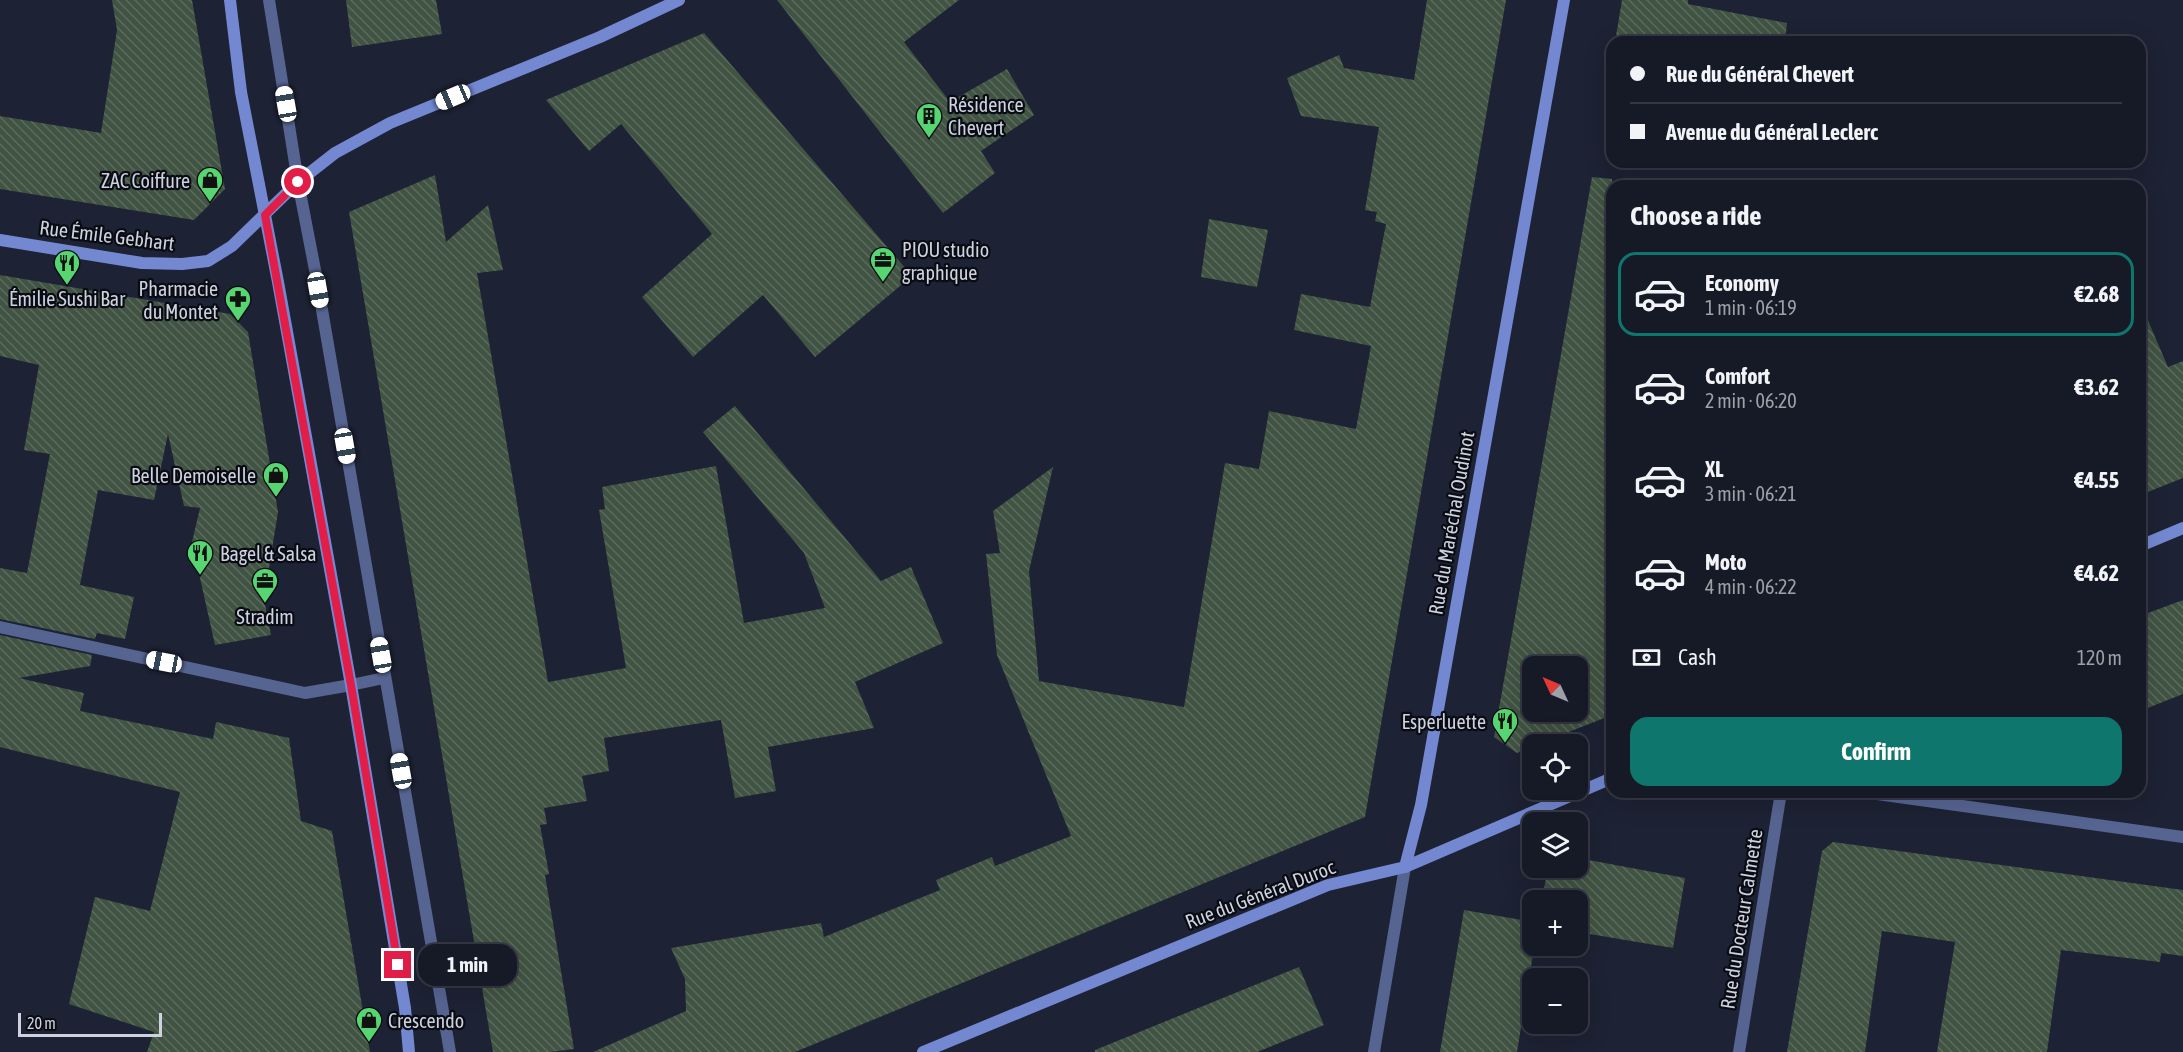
<!DOCTYPE html>
<meta charset="utf-8">
<style>
body{margin:0;font-family:"Asap Condensed",sans-serif;background:#232733;color:#f1f3f6;height:100vh;display:flex;flex-direction:column;font-size:22px;white-space:nowrap}
*{box-sizing:border-box;margin:0}
p{font-size:20px;color:#9ea1a7}
.icon{flex:none;width:33px;height:33px;fill:none;stroke:currentColor;stroke-width:2;stroke-linecap:round;stroke-linejoin:round}
.map{position:relative;flex:1;overflow:hidden}
.sheet{position:absolute;left:1606px;top:180px;width:540px;height:618px;display:flex;flex-direction:column;background:#161a27;border-radius:18px;box-shadow:0 6px 24px #0002,0 0 0 2px #353844}
.sheet>*{flex:none}
.top-card{position:absolute;left:1606px;top:36px;width:540px;height:132px;border-radius:18px;box-shadow:0 6px 24px #0002,0 0 0 2px #353844;display:grid;align-content:center;height:132px;padding:0 24px;background:#161a27}
.needle{width:39px;rotate:314deg}
.fabs{position:absolute;left:1522px;top:656px;display:grid;gap:12px}
.fabs a{display:grid;place-items:center;width:66px;height:66px;border-radius:12px;background:#161a27;box-shadow:0 6px 24px #0002,0 0 0 2px #353844;font-size:30px}
.scale{position:absolute;left:18px;bottom:15px;width:144px;box-sizing:border-box;padding-left:6px;border:3px solid #ced2df;border-top:0;font-size:16px;line-height:21px;white-space:nowrap;color:#ced2df;-webkit-text-stroke:4px #0a0c14;paint-order:stroke}
.end{position:absolute;width:27px;height:27px;margin:-14px;border:8px solid #e11d48;background:#fff;box-shadow:0 0 0 3px #fff}
.from{border-radius:50%}
.bubble{position:absolute;height:42px;border-radius:18px;background:#161a27;box-shadow:0 6px 24px #0002,0 0 0 2px #353844;font-size:20px;font-weight:700;line-height:42px;text-align:center}
.car{position:absolute;width:18px;height:36px;margin:-18px -9px;border-radius:8px;box-shadow:0 0 4px 2px #0007;background:linear-gradient(#fff 24%,#345 0 40%,#fff 0 76%,#345 0 86%,#fff 0)}
.top-card b{display:flex;align-items:center;gap:21px;height:57px;font-size:22px}
.top-card b+b{border-top:2px solid #353844}
.top-card i{width:15px;height:15px;background:#f1f3f6}
ul{padding:0;list-style:none}
li{display:flex;align-items:center;gap:18px;height:84px;margin:0 12px 9px;padding:0 12px;border:3px solid transparent;border-radius:18px}
li div{flex:1}
li b{display:block;font-size:22px}
li em{font-style:normal;font-weight:700}
li.on{border-color:#0f766e}
li>.icon{width:54px;height:54px;stroke-width:1.5}
h2{padding:0 24px;font-size:27px;line-height:72px}
.pay{display:flex;align-items:center;gap:15px;height:66px;padding:0 24px;font-size:22px}
.pay p{margin-inline-start:auto}
.primary-button{display:flex;gap:12px;margin-top:auto;padding:12px 24px}
.primary-button a{flex:1;height:69px;border-radius:18px;background:#0f766e;color:#fff;font-size:24px;font-weight:700;line-height:69px;text-align:center}
.map>svg:first-child{display:block}
</style>
<div class="map">
<svg width="2183" height="1052" viewBox="0 0 2183 1052">
<defs>
<pattern id="building-back-hatch" width="6" height="6" patternUnits="userSpaceOnUse" patternTransform="scale(1.5)"><rect width="6" height="6" fill="#415342"/><path d="M-1 5l2 2M0 0l6 6M5-1l2 2" fill="none" stroke="#5b6b5d"/></pattern>
</defs>
<rect width="100%" height="100%" fill="#1d2234"/>
<path fill="url(#building-back-hatch)" fill-rule="evenodd" d="M 112,0 L 192,0 L 225,189 L 194,220 L 0,189 L 0,116 L 101,133 L 117,30 Z
M 346,0 L 436,0 L 442,34 L 352,47 Z
M 777,0 L 959,0 L 904,42 L 950,102 L 1007,69 L 1034,115 L 981,151 L 995,173 L 943,213 Z
M 1427,0 L 1506,0 L 1365,817 L 795,1052 L 593,1052 L 686,1011 L 685,979 L 671,948 L 821,923 L 824,937 L 940,890 L 936,880 L 992,857 L 995,866 L 1071,836 L 997,655 L 986,554 L 1000,553 L 993,511 L 1053,467 L 1029,571 L 1039,681 L 1184,707 L 1225,463 L 1259,469 L 1269,411 L 1356,429 L 1371,346 L 1294,330 L 1301,294 L 1370,307 L 1386,224 L 1375,221 L 1377,212 L 1365,210 L 1379,127 L 1301,116 L 1287,78 L 1339,55 L 1344,68 L 1414,80 Z
M 1622,0 L 1688,0 L 1688,4 L 1787,23 L 1785,42 L 1615,42 Z
M 704,33 L 912,276 L 815,357 L 763,295 L 693,357 L 642,297 L 712,234 L 621,124 L 589,151 L 546,100 Z
M 435,175 L 446,242 L 488,205 L 503,270 L 477,273 L 548,682 L 626,668 L 599,510 L 605,509 L 602,487 L 716,466 L 744,623 L 825,608 L 804,553 L 703,432 L 735,406 L 881,581 L 911,567 L 943,643 L 855,682 L 874,728 L 768,747 L 776,791 L 735,798 L 721,720 L 604,738 L 609,771 L 582,776 L 587,801 L 544,808 L 547,824 L 540,825 L 549,874 L 545,875 L 574,1049 L 550,1052 L 493,1052 L 349,212 Z
M 1592,177 L 1612,179 L 1612,715 L 1538,744 L 1533,744 L 1533,746 L 1517,753 L 1494,737 ZM 1533,666 L 1578,666 L 1578,711 L 1533,711 Z
M 1209,219 L 1268,230 L 1257,287 L 1201,277 Z
M 0,275 L 230,314 L 248,332 L 278,512 L 264,599 L 271,635 L 215,645 L 192,542 L 200,508 L 184,506 L 168,434 L 154,500 L 98,490 L 80,585 L 134,597 L 125,639 L 97,633 L 95,639 L 0,619 L 0,568 L 27,573 L 50,454 L 24,450 L 39,365 L 0,356 Z
M 2140,302 L 2168,367 L 2183,361 L 2183,478 L 2140,495 Z
M 2183,600 L 2183,694 L 2140,711 L 2140,616 Z
M 0,635 L 92,655 L 90,666 L 19,678 L 84,693 L 80,711 L 213,739 L 216,722 L 289,738 L 301,821 L 332,831 L 370,1052 L 147,1052 L 154,1032 L 69,1004 L 95,897 L 150,911 L 180,792 L 0,747 Z
M 1833,842 L 2183,890 L 2183,956 L 2161,953 L 2160,962 L 2061,950 L 2047,1052 L 1937,1052 L 1955,942 L 1882,931 L 1865,1052 L 1787,1052 L 1822,851 Z
M 1578,858 L 1685,878 L 1673,948 L 1578,932 L 1578,900 L 1542,900 L 1548,867 L 1578,867 Z
M 1464,910 L 1533,922 L 1533,954 L 1517,1052 L 1440,1052 Z
M 1299,967 L 1324,1025 L 1257,1052 L 1095,1052 L 1095,1050 Z"/>
<g fill="none" stroke-linecap="round" stroke-linejoin="round">
<path stroke="#566491" stroke-width="12" d="M 269,0 L 298,182 L 316,275 L 450,1052
M 351,685 L 384,678"/>
<path stroke="#566491" stroke-width="12" d="M 0,627 L 305,693 L 351,685
M 1863,792 L 2183,837
M 1374,1052 L 1405,867
M 1739,1052 L 1781,792"/>
<path stroke="#7388d1" stroke-width="12" d="M 230,0 L 241,92 L 278,282 L 351,685 L 405,1008 L 409,1052
M 0,240 L 142,263 L 182,264 L 208,261 L 232,246 L 298,182 L 335,153 L 390,123 L 600,37 L 679,0
M 2140,546 L 2183,528
M 1405,867 L 1421,805 L 1564,0
M 923,1052 L 1328,885 L 1405,867 L 1612,778"/>
</g>
<g fill="none" stroke-linecap="round" stroke-linejoin="round">
<path stroke="#e11d48" stroke-width="8" d="M 298,182 L 265,215 L 351,685 L 398,965"/>
</g>
<defs>
<g id="building-pin" transform="scale(1.35)"><path d="M0 17L-7.5 6A9.5 9.5 0 1 1 7.5 6Z" fill="#57d570" stroke="#0a0c14"/><path d="M-4-6H4V6H1V3H-1V6H-4ZM-2.5-4.3h1.7v1.8h-1.7ZM.8-4.3h1.7v1.8H.8ZM-2.5-1h1.7V.8h-1.7ZM.8-1h1.7V.8H.8Z" fill="#111"/></g>
<g id="shop-pin" transform="scale(1.35)"><path d="M0 17L-7.5 6A9.5 9.5 0 1 1 7.5 6Z" fill="#57d570" stroke="#0a0c14"/><path d="M-5-2.5h2.3a2.7 3.5 0 0 1 5.4 0H5L5.5 6h-11ZM-1.5-2.5h3a1.5 2.3 0 0 0-3 0Z" fill="#111"/></g>
<g id="office-pin" transform="scale(1.35)"><path d="M0 17L-7.5 6A9.5 9.5 0 1 1 7.5 6Z" fill="#57d570" stroke="#0a0c14"/><path d="M-6-3h4V-5.5h4V-3h4V5H-6ZM-1-4.5V-3h2v-1.5ZM-6 0V1H6V0Z" fill="#111"/></g>
<g id="restaurant-pin" transform="scale(1.35)"><path d="M0 17L-7.5 6A9.5 9.5 0 1 1 7.5 6Z" fill="#57d570" stroke="#0a0c14"/><path d="M-5-6h1v4h1v-4h1v4h1v-4h1v5L-1.5 .5V6h-2V.5L-5-1ZM5-6V6H3V1.5H1.5Q1.5-4 5-6Z" fill="#111"/></g>
<g id="pharmacy-pin" transform="scale(1.35)"><path d="M0 17L-7.5 6A9.5 9.5 0 1 1 7.5 6Z" fill="#57d570" stroke="#0a0c14"/><path d="M-2-6h4v4h4v4h-4v4h-4v-4h-4v-4h4Z" fill="#111"/></g>
</defs>
<g fill-rule="evenodd">
<use href="#building-pin" x="929" y="116"/>
<use href="#shop-pin" x="210" y="180"/>
<use href="#office-pin" x="883" y="260"/>
<use href="#restaurant-pin" x="67" y="263"/>
<use href="#pharmacy-pin" x="238" y="299"/>
<use href="#shop-pin" x="276" y="475"/>
<use href="#restaurant-pin" x="200" y="553"/>
<use href="#office-pin" x="265" y="581"/>
<use href="#restaurant-pin" x="1505" y="721"/>
<use href="#shop-pin" x="369" y="1020"/>
</g>
<g text-anchor="middle" dominant-baseline="central" stroke-width="4.5" stroke-linejoin="round" paint-order="stroke">
<g font-size="20" fill="#ced2df" stroke="#0a0c14" text-anchor="start">
<text x="948" y="104">Résidence<tspan x="948" dy="23">Chevert</tspan></text>
<text x="190" y="180" text-anchor="end">ZAC Coiffure</text>
<text x="902" y="249">PIOU studio<tspan x="902" dy="23">graphique</tspan></text>
<text x="218" y="288" text-anchor="end">Pharmacie<tspan x="218" dy="23">du Montet</tspan></text>
<text x="67" y="298" text-anchor="middle">Émilie Sushi Bar</text>
<text x="256" y="475" text-anchor="end">Belle Demoiselle</text>
<text x="220" y="553">Bagel &amp; Salsa</text>
<text x="265" y="616" text-anchor="middle">Stradim</text>
<text x="1486" y="721" text-anchor="end">Esperluette</text>
<text x="388" y="1020">Crescendo</text>
</g>
<g font-size="20" fill="#ced2df" stroke="#0a0c14">
<text transform="translate(107 235) rotate(7)">Rue Émile Gebhart</text>
<text transform="translate(1451 523) rotate(-80)">Rue du Maréchal Oudinot</text>
<text transform="translate(1260 894) rotate(-21)">Rue du Général Duroc</text>
<text transform="translate(1741 919) rotate(-81)">Rue du Docteur Calmette</text>
</g>
</g>
</svg>
<div class="fabs">
<a><svg class="needle" viewBox="-14 -14 28 28"><path d="M0-13l5 13h-10z" fill="#e53935"/><path d="M0 13l5-13h-10z" fill="#9ea1a7"/></svg></a>
<a><svg class="icon" aria-label="locate" viewBox="0 0 24 24"><circle cx="12" cy="12" r="6"/><path d="M12 2v4M12 18v4M2 12h4M18 12h4"/></svg></a>
<a><svg class="icon" aria-label="layers" viewBox="0 0 24 24"><path d="M12 4l9 5-9 5-9-5zM3 14l9 5 9-5"/></svg></a>
<a>+</a>
<a>−</a>
</div>
<div class="scale">20 m</div>
<i class="end from" style="left:298px;top:182px"></i>
<i class="end" style="left:398px;top:965px"></i>
<div class="bubble" style="left:418px;top:944px;width:99px">1 min</div>
<i class="car" style="left:453px;top:97px;rotate:247deg"></i>
<i class="car" style="left:286px;top:104px;rotate:350deg"></i>
<i class="car" style="left:318px;top:290px;rotate:170deg"></i>
<i class="car" style="left:345px;top:446px;rotate:170deg"></i>
<i class="car" style="left:381px;top:655px;rotate:350deg"></i>
<i class="car" style="left:164px;top:662px;rotate:281deg"></i>
<i class="car" style="left:401px;top:771px;rotate:350deg"></i>
<div class="top-card">
<b><i class="from"></i>Rue du Général Chevert</b>
<b><i></i>Avenue du Général Leclerc</b>
</div>
<section class="sheet">
<h2>Choose a ride</h2>
<ul>
<li class="on"><svg class="icon" aria-label="car" viewBox="0 0 24 24"><path d="M5 17H2v-5l4-1 3-4h7l3 4 3 1v5h-3M9 17h6M6 11h13"/><circle cx="7" cy="17" r="2"/><circle cx="17" cy="17" r="2"/></svg><div><b>Economy</b><p>1 min · 06:19</p></div><em>€2.68</em></li>
<li><svg class="icon" aria-label="car" viewBox="0 0 24 24"><path d="M5 17H2v-5l4-1 3-4h7l3 4 3 1v5h-3M9 17h6M6 11h13"/><circle cx="7" cy="17" r="2"/><circle cx="17" cy="17" r="2"/></svg><div><b>Comfort</b><p>2 min · 06:20</p></div><em>€3.62</em></li>
<li><svg class="icon" aria-label="car" viewBox="0 0 24 24"><path d="M5 17H2v-5l4-1 3-4h7l3 4 3 1v5h-3M9 17h6M6 11h13"/><circle cx="7" cy="17" r="2"/><circle cx="17" cy="17" r="2"/></svg><div><b>XL</b><p>3 min · 06:21</p></div><em>€4.55</em></li>
<li><svg class="icon" aria-label="car" viewBox="0 0 24 24"><path d="M5 17H2v-5l4-1 3-4h7l3 4 3 1v5h-3M9 17h6M6 11h13"/><circle cx="7" cy="17" r="2"/><circle cx="17" cy="17" r="2"/></svg><div><b>Moto</b><p>4 min · 06:22</p></div><em>€4.62</em></li>
</ul>
<div class="pay"><svg class="icon" aria-label="cash" viewBox="0 0 24 24"><path d="M3 7h18v10H3z"/><circle cx="12" cy="12" r="2"/></svg>Cash<p>120 m</p></div>
<div class="primary-button"><a>Confirm</a></div>
</section>
</div>
